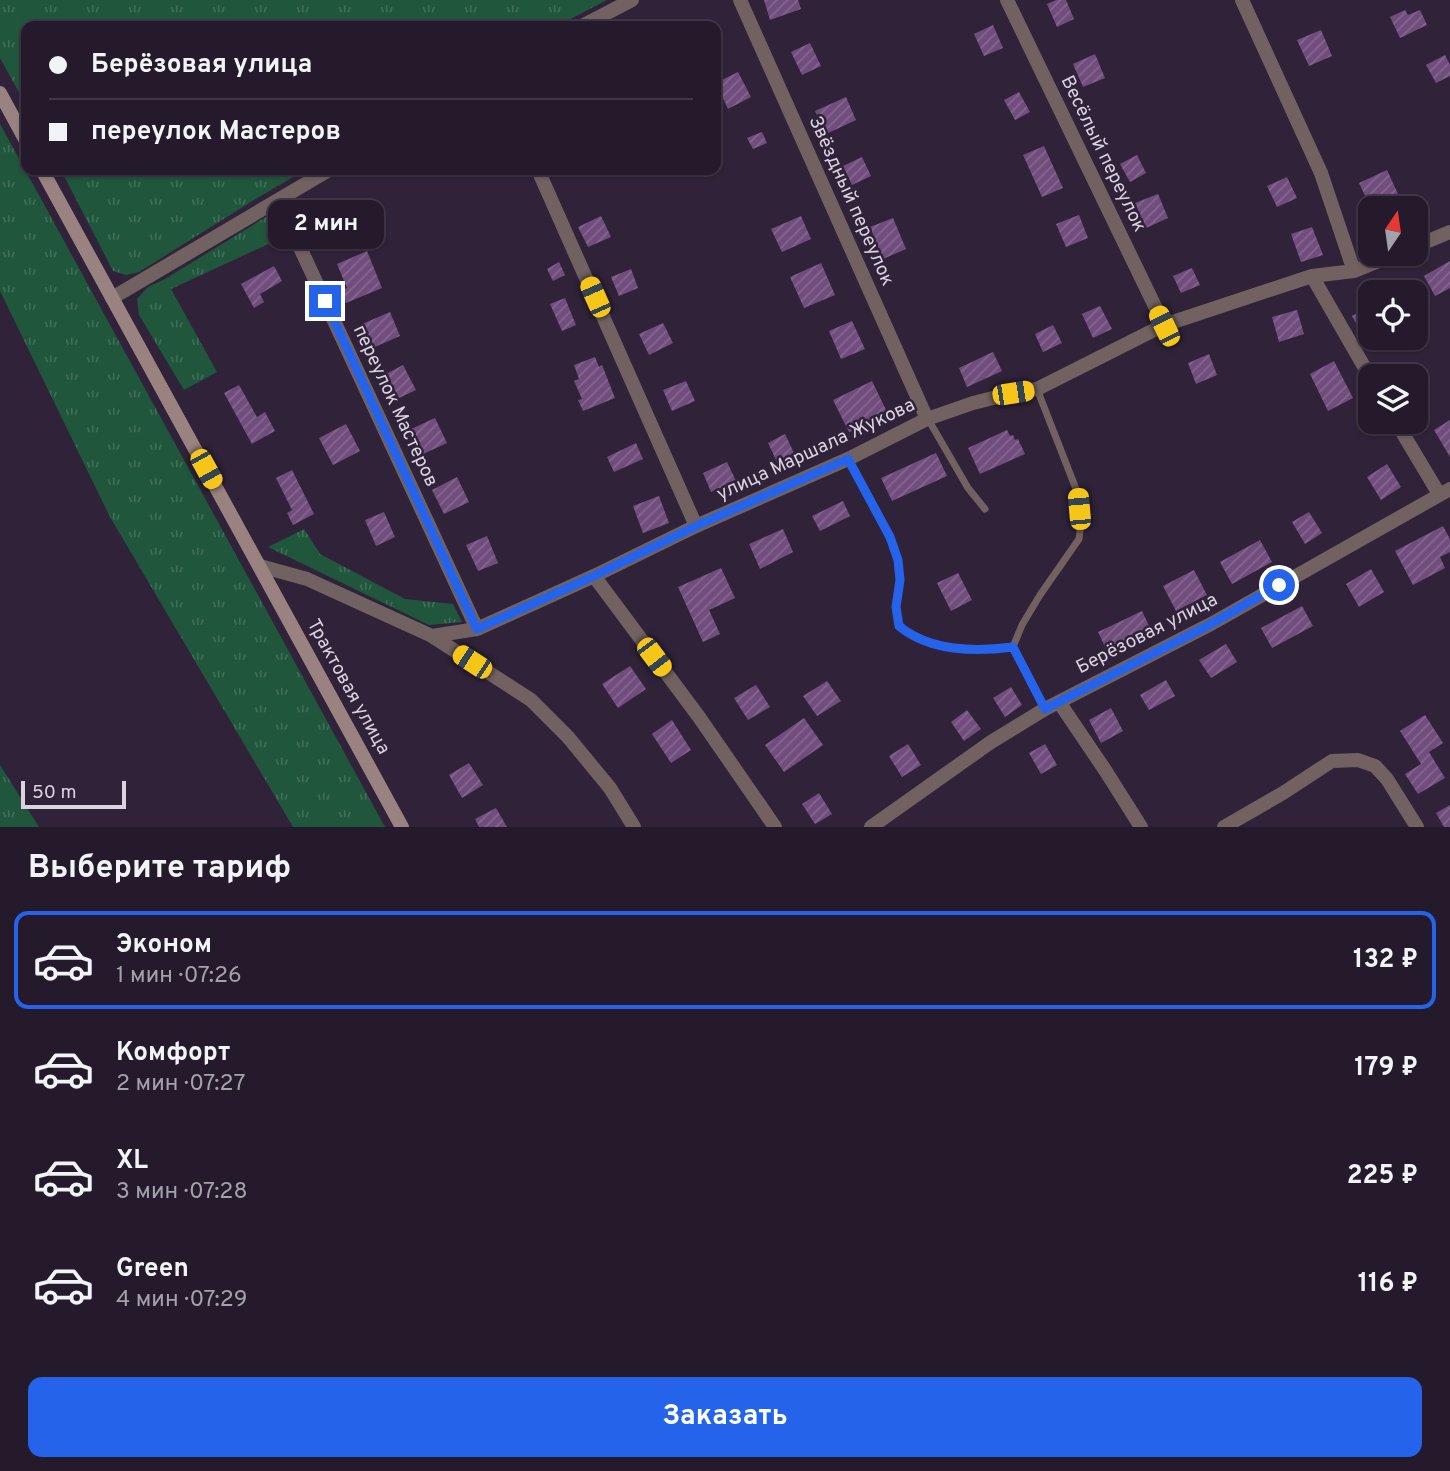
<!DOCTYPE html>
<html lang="ru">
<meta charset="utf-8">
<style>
body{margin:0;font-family:Overpass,sans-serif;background:#2c2333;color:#f1f3f6;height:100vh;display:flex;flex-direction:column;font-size:26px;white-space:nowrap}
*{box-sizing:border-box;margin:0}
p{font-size:23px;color:#a3a1a9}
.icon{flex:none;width:38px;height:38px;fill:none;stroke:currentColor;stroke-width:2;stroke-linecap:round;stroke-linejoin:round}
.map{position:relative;height:827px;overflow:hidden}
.side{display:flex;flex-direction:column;background:#241a2b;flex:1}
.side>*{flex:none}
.top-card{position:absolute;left:21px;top:21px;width:700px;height:154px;border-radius:14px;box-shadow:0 2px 5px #0004,0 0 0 2px #413847;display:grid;align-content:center;height:154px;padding:0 28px;background:#241a2b}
.needle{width:46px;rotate:13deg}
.tools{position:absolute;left:1358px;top:196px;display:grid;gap:14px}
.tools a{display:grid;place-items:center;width:70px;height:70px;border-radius:14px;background:#241a2b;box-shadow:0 2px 5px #0004,0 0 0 2px #413847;font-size:35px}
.scale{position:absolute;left:21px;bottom:18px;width:105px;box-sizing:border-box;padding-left:7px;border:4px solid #dbd3e2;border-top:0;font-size:19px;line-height:24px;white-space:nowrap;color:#dbd3e2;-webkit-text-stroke:5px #302339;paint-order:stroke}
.end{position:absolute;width:32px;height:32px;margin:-16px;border:9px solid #2563eb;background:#fff;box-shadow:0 0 0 4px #fff}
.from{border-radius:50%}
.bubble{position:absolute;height:49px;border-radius:14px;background:#241a2b;box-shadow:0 2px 5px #0004,0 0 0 2px #413847;font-size:23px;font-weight:700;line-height:49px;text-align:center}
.car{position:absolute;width:21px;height:42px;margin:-21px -10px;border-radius:9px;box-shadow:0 0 5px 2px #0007;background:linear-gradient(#f5c518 24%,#345 0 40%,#f5c518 0 76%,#345 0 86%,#f5c518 0)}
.top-card b{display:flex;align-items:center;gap:24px;height:66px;font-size:26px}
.top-card b+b{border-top:2px solid #413847}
.top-card i{width:18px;height:18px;background:#f1f3f6}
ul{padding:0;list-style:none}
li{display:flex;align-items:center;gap:21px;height:98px;margin:0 14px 10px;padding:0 14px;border:4px solid transparent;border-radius:14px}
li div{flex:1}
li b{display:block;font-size:26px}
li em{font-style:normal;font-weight:700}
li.selected{border-color:#2563eb}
li>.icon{width:63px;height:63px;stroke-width:1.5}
h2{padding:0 28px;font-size:32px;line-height:84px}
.action{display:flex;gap:14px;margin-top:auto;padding:14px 28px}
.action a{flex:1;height:80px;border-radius:14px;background:#2563eb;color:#fff;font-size:28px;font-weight:700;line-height:80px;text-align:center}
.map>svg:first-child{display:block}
</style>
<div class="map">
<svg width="1450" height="827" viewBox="0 0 1450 827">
<defs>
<pattern id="grass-tufts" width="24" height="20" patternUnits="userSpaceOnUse" patternTransform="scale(1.75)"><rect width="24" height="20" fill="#1f563c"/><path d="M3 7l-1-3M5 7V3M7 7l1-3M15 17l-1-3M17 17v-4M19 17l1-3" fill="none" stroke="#3f6d58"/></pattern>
<pattern id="building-hatch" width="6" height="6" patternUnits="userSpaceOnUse" patternTransform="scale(1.75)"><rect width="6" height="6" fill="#704d7d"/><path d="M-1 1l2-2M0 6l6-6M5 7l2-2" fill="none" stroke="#84668f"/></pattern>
</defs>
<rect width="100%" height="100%" fill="#302339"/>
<path fill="url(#grass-tufts)" d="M 0,0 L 607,0 L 557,26 L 26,26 L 26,105 L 0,58 Z
M 0,124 L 385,827 L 293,827 L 110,517 L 0,291 Z
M 61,170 L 305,170 L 254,200 L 139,272 L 126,275 L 113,271 Z
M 266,217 L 277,240 L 171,289 L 217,372 L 184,390 L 139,315 L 137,299 L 148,287 L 165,279 Z
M 304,529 L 320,554 L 405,599 L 453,604 L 462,622 L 429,625 L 268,547 Z
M 0,765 L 39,827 L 0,827 Z"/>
<path fill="url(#building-hatch)" d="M 764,0 L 798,0 L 801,9 L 770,20 Z
M 1056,0 L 1066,0 L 1074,19 L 1057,27 L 1047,4 Z
M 1405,10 L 1408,15 L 1420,10 L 1427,25 L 1400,38 L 1390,17 Z
M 993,25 L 1003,48 L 984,56 L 974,34 Z
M 1321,30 L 1332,56 L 1309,66 L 1297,40 Z
M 810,43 L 821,66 L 802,75 L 791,52 Z
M 1095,54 L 1105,78 L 1083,87 L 1073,64 Z
M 1445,55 L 1450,65 L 1450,76 L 1436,83 L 1426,65 Z
M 738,72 L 751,97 L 728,109 L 716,83 Z
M 1019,92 L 1030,112 L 1015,120 L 1004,100 Z
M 846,97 L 856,120 L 826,134 L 815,111 Z
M 762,132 L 767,143 L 753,149 L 747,138 Z
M 1044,146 L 1063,188 L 1042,197 L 1023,155 Z
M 1137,155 L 1146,173 L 1130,182 L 1120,164 Z
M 862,157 L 871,176 L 852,185 L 843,166 Z
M 1387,170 L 1398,194 L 1370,206 L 1359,183 Z
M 1287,177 L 1297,198 L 1277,207 L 1267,186 Z
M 1158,194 L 1168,218 L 1146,228 L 1135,203 Z
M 345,200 L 353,221 L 335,227 L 327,206 Z
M 1079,215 L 1088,238 L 1066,247 L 1056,224 Z
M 601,216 L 611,237 L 588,247 L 578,227 Z
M 801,216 L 811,239 L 782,252 L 771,229 Z
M 893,218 L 906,249 L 883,259 L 870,227 Z
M 1312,227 L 1323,255 L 1301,262 L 1291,234 Z
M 367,251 L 382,288 L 346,303 L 340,291 L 347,288 L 337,264 Z
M 1450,261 L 1450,288 L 1435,296 L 1424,276 Z
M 559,262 L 565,275 L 553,281 L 547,269 Z
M 821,263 L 835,295 L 804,308 L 790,277 Z
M 274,266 L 282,281 L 260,294 L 264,302 L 254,308 L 241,284 Z
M 1192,268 L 1200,285 L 1181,293 L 1173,276 Z
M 631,269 L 638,288 L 619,296 L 611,277 Z
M 565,298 L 576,325 L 562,331 L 550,304 Z
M 1100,306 L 1112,329 L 1093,338 L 1082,314 Z
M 1370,307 L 1370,349 L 1352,316 Z
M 1297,310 L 1304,334 L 1279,342 L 1272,317 Z
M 390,312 L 400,336 L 370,349 L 360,325 Z
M 852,321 L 865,349 L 841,359 L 829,331 Z
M 663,323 L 673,343 L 649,355 L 639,334 Z
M 1053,325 L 1062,343 L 1043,352 L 1035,334 Z
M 993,352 L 1002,371 L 967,387 L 959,368 Z
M 1209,354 L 1217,375 L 1196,384 L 1188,363 Z
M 595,357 L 599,367 L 602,365 L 615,398 L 583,411 L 578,400 L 582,399 L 574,381 L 579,379 L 574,365 Z
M 1334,361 L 1353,398 L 1328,411 L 1310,374 Z
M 403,365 L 416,390 L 399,398 L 386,374 Z
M 686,381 L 695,401 L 672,411 L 663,390 Z
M 872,381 L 888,414 L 849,432 L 833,400 Z
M 239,385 L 257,417 L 265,412 L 275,431 L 252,444 L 224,393 Z
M 435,418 L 447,443 L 421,455 L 409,430 Z
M 1450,420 L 1450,457 L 1434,430 Z
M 346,424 L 360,451 L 333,465 L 319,438 Z
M 1007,430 L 1010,436 L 1013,435 L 1015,440 L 1018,439 L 1025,454 L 980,474 L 968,448 Z
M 785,434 L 794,453 L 777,462 L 768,443 Z
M 636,443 L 643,459 L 614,472 L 607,457 Z
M 936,453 L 947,476 L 892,501 L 881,478 Z
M 727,462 L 736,481 L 711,492 L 703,473 Z
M 1387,464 L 1401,487 L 1381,500 L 1367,477 Z
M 292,470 L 314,514 L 293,525 L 287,513 L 292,510 L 276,478 Z
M 457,477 L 469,502 L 444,514 L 432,490 Z
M 659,496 L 669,523 L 643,533 L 633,506 Z
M 843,501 L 850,516 L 820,531 L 812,516 Z
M 384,512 L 395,537 L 376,546 L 365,520 Z
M 1309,512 L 1322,533 L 1305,544 L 1292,522 Z
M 1443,526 L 1450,539 L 1450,552 L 1440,557 L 1445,568 L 1413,585 L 1395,551 Z
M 783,529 L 793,552 L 760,569 L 749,544 Z
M 487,536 L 498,563 L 478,571 L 466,545 Z
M 1260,540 L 1272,562 L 1232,584 L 1220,562 Z
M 721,568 L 735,598 L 709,610 L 720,634 L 703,642 L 678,587 Z
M 1371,569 L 1384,592 L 1359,607 L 1346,584 Z
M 1194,570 L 1207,595 L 1176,611 L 1163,586 Z
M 958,573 L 972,600 L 951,611 L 937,583 Z
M 1302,606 L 1313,626 L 1272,648 L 1261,628 Z
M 1142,611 L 1151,630 L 1107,651 L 1098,632 Z
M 1226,644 L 1237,662 L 1211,678 L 1199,660 Z
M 630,666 L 646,689 L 618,708 L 602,684 Z
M 1166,680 L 1175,696 L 1149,710 L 1140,695 Z
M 827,681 L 841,701 L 817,716 L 803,696 Z
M 756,685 L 770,707 L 748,720 L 734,698 Z
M 1011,687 L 1022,705 L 1005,717 L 993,698 Z
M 1111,708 L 1123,731 L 1101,743 L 1089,720 Z
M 967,710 L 981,729 L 964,741 L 951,722 Z
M 1425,715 L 1443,743 L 1429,752 L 1445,778 L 1418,794 L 1405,774 L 1421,764 L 1400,731 Z
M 804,718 L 823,745 L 784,772 L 765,745 Z
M 672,720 L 691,750 L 671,763 L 652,734 Z
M 908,744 L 921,765 L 902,777 L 889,756 Z
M 1045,744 L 1057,765 L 1041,774 L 1029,753 Z
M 469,763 L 483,785 L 462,798 L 449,775 Z
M 819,793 L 832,814 L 815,824 L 802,804 Z
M 1450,805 L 1450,827 L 1444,827 L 1436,813 Z
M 496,808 L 507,827 L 479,827 L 475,819 Z"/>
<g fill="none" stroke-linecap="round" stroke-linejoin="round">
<path stroke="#716261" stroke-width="7" d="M 928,419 L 968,488 L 985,509
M 848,459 L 890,537 L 898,560 L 900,581 L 896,607 L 899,626 C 930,651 975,652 1013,647 L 1045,709
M 1013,647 L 1022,625 L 1040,595 L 1079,539 L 1081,524 L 1078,494 L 1037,389"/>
<path stroke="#716261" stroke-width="14" d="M 740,0 L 927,419
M 1007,0 L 1164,325
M 1242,0 L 1321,173 L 1354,271
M 582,26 L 632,0
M 538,170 L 696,526
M 278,200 L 477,629
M 1416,246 L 1450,232
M 1312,276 L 1370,377
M 112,298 L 329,170
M 1396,422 L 1439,494
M 260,566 L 307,579 L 432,636 L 477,629 L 594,576 L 696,526 L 848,459 L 927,419 L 973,403 L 1013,393 L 1037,389 L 1164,325 L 1312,276 L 1354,271 L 1396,254
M 594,576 L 699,717 L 775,827
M 432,636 L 531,700 L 568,737 L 610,788 L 634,827
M 1059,702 L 1105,770 L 1141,827
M 871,827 L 991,742 L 1045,709 L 1211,624 L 1450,489
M 1224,827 L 1283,793 L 1332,761 L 1358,760 L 1375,766 L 1387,779 L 1417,827"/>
<path stroke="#9a8280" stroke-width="14" d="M 0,93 L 26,141
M 42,170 L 402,827"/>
</g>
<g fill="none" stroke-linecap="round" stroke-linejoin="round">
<path stroke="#2563eb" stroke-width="9" d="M 325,301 L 477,629 L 594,576 L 696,526 L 848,459 L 890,537 L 898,560 L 900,580 L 896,607 L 899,626 C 930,652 975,652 1013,647 L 1045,709 L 1211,624 L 1279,585"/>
</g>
<g text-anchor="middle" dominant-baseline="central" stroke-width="5" stroke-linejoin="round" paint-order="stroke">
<g font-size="19" fill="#dbd3e2" stroke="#302339">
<text transform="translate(1103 154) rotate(64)">Весёлый переулок</text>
<text transform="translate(851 201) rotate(66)">Звёздный переулок</text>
<text transform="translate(395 406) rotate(65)">переулок Мастеров</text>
<text transform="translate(816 450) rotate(-25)">улица Маршала Жукова</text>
<text transform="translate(1147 634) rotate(-27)">Берёзовая улица</text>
<text transform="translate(348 687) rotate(61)">Трактовая улица</text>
</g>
</g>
</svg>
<div class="tools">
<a><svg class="needle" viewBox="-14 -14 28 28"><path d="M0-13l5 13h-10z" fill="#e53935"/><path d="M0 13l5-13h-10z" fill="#a3a1a9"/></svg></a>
<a><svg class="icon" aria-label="locate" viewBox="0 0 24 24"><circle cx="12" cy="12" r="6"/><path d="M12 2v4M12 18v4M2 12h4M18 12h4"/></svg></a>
<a><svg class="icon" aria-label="layers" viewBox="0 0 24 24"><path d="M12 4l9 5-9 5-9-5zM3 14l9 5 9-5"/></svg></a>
</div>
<div class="scale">50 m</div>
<i class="end from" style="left:1279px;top:585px"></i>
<i class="end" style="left:325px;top:301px"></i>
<div class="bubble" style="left:268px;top:200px;width:116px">2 мин</div>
<i class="car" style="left:595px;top:297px;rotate:336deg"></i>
<i class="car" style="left:1164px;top:326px;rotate:334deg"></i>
<i class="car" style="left:1013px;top:393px;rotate:81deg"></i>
<i class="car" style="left:206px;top:469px;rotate:151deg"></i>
<i class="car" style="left:1079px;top:509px;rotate:355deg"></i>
<i class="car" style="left:654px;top:657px;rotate:143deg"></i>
<i class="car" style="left:472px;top:662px;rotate:303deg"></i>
<div class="top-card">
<b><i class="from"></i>Берёзовая улица</b>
<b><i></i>переулок Мастеров</b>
</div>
</div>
<section class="side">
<h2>Выберите тариф</h2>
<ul>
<li class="selected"><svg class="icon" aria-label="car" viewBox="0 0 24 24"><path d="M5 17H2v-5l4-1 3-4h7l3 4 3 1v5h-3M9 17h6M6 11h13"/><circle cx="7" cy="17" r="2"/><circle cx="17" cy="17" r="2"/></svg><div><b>Эконом</b><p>1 мин · 07:26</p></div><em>132 ₽</em></li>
<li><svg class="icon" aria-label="car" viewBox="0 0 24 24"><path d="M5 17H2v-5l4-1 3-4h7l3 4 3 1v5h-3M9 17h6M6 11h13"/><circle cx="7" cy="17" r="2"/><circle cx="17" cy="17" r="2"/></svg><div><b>Комфорт</b><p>2 мин · 07:27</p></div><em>179 ₽</em></li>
<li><svg class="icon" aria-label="car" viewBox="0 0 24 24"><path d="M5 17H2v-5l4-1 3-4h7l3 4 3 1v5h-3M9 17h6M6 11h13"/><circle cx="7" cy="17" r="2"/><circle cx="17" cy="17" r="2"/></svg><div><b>XL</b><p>3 мин · 07:28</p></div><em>225 ₽</em></li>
<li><svg class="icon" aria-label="car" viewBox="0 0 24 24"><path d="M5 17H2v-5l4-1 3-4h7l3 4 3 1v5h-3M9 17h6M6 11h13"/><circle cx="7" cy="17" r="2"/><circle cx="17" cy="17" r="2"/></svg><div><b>Green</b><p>4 мин · 07:29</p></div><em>116 ₽</em></li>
</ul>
<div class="action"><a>Заказать</a></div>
</section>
